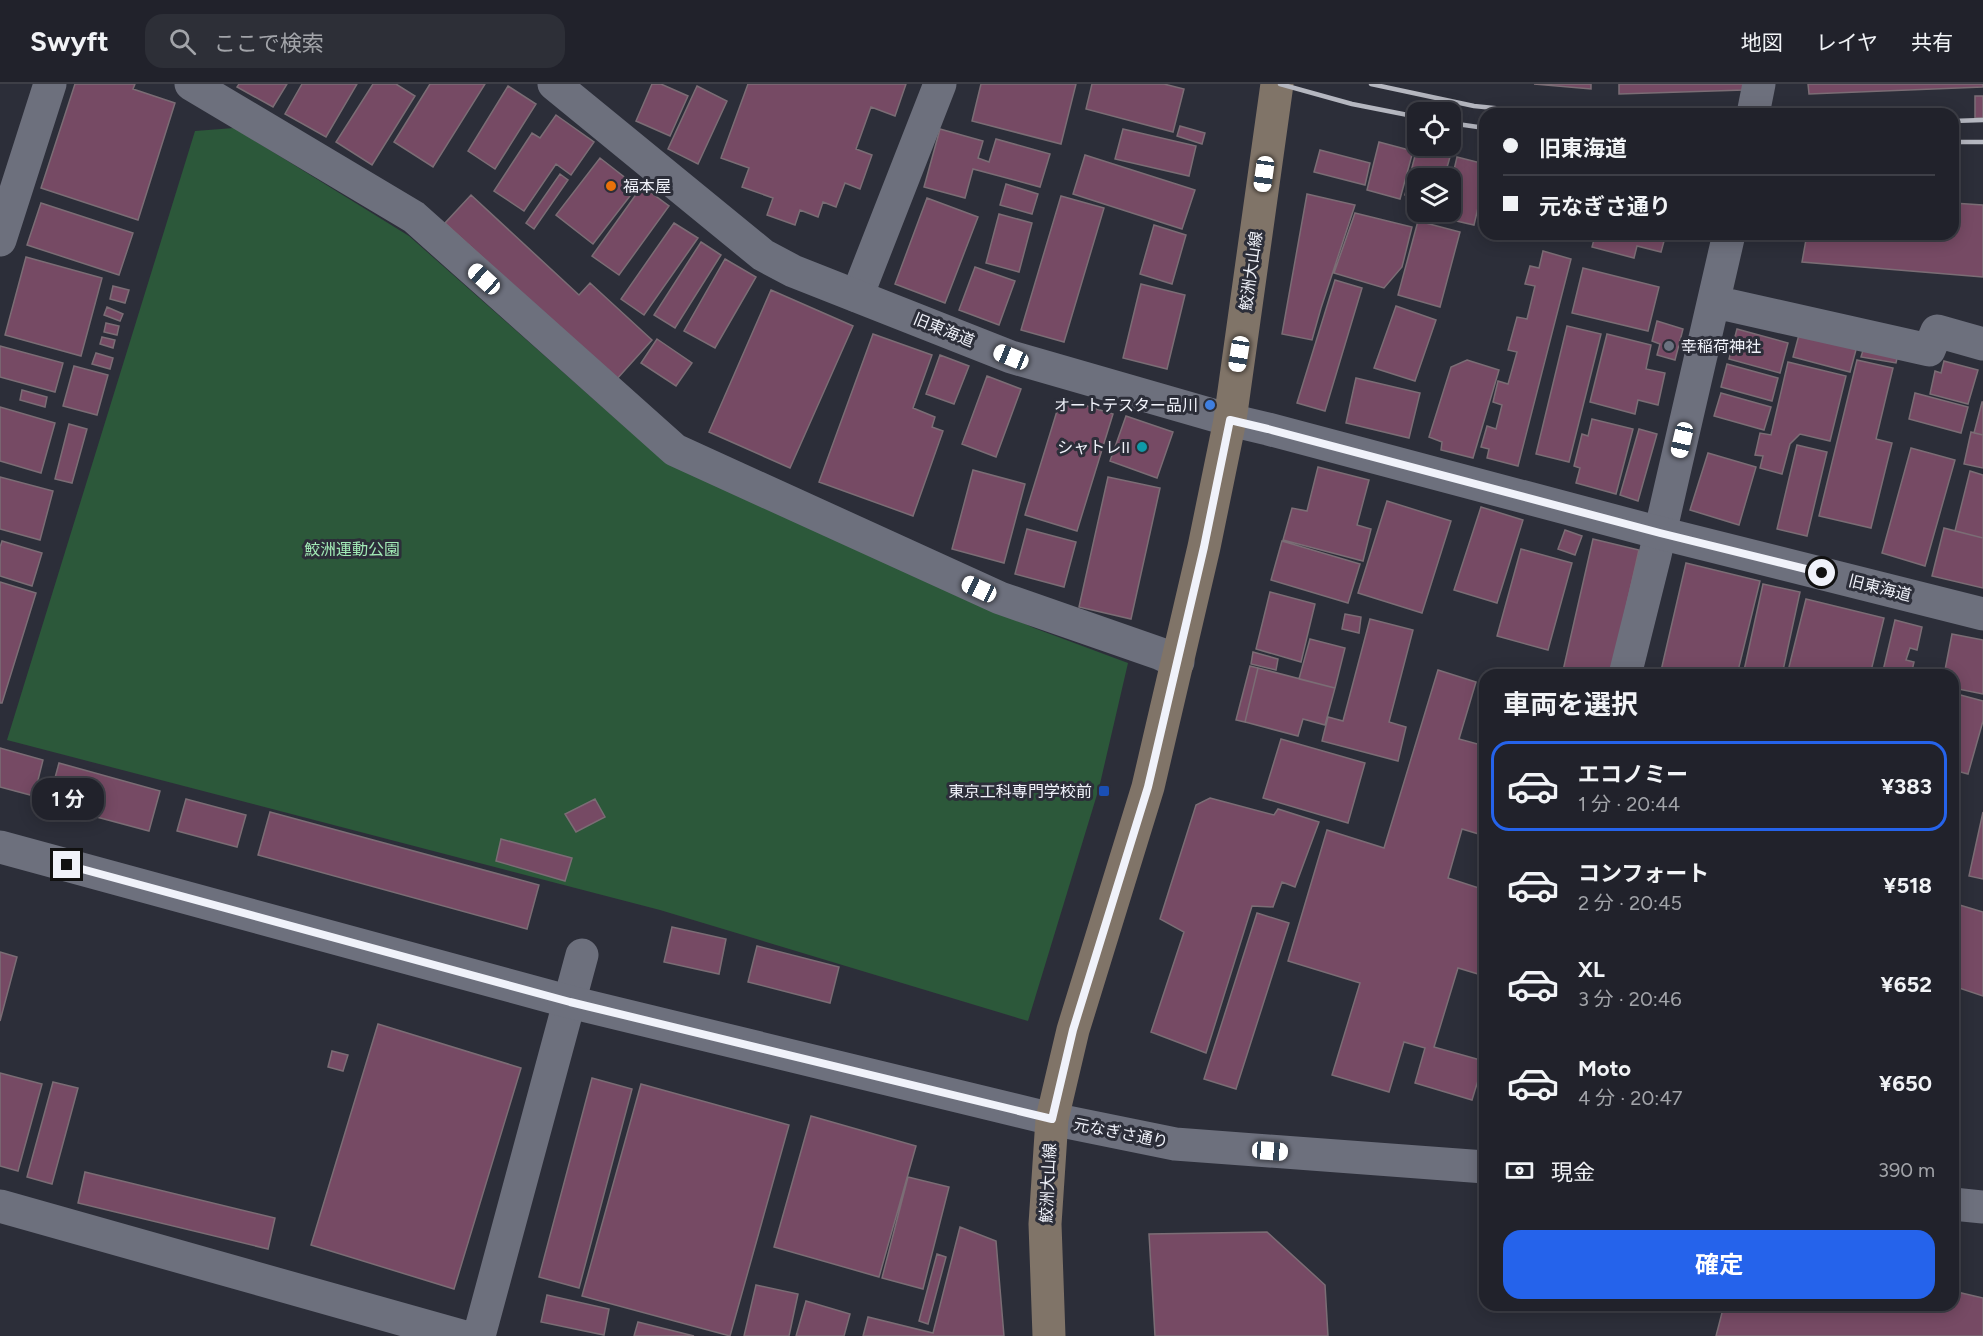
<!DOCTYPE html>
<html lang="ja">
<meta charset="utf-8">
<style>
body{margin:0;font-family:Figtree,"Noto Sans JP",sans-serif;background:#2d2f37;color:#f1f3f6;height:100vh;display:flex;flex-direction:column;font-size:22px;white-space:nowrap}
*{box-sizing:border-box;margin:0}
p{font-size:20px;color:#a2a4a9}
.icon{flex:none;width:33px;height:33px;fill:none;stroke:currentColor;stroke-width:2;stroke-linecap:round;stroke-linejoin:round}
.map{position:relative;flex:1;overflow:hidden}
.side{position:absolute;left:1479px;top:585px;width:480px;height:642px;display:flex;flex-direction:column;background:#21222b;border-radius:18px;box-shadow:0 3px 15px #0003,0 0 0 2px #3e3f47}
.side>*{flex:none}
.hud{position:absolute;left:1479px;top:24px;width:480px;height:132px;border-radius:18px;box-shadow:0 3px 15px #0003,0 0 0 2px #3e3f47;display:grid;align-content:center;height:132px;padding:0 24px;background:#21222b}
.buttons{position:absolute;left:1407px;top:18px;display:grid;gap:12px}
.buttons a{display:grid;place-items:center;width:54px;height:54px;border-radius:12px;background:#21222b;box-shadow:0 3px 15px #0003,0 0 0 2px #3e3f47;font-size:30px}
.end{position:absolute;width:27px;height:27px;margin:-14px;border:8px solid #f0f2fa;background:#111;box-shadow:0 0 0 3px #111}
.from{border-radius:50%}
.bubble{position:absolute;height:42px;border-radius:18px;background:#21222b;box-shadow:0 3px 15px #0003,0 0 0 2px #3e3f47;font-size:20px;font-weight:700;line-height:42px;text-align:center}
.car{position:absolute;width:18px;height:36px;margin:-18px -9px;border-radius:8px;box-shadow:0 0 4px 2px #0007;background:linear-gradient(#fff 24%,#345 0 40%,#fff 0 76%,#345 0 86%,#fff 0)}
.hud b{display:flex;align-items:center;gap:21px;height:57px;font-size:22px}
.hud b+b{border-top:2px solid #3e3f47}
.hud i{width:15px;height:15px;background:#f1f3f6}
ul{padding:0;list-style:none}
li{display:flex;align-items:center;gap:18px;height:90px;margin:0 12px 9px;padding:0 12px;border:3px solid transparent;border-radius:18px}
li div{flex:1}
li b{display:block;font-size:22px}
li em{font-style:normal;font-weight:700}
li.current{border-color:#2563eb}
li>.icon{width:54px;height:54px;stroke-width:1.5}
h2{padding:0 24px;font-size:27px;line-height:72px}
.pay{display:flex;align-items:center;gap:15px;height:66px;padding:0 24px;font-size:22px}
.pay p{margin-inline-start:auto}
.action{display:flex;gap:12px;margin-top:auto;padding:12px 24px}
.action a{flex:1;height:69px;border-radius:18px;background:#2563eb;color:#fff;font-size:24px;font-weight:700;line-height:69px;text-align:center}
header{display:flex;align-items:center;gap:36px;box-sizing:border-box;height:84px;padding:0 30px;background:#21222b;border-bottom:2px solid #3e3f47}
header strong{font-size:28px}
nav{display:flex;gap:33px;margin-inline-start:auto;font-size:21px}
.search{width:420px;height:54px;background:#2d2f37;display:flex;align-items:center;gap:15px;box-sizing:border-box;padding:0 21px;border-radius:18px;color:#a2a4a9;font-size:22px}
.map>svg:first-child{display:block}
</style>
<header>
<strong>Swyft</strong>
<div class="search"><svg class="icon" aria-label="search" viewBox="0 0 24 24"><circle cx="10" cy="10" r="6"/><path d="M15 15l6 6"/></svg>ここで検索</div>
<nav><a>地図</a><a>レイヤ</a><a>共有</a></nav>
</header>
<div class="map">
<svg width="1983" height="1252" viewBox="0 0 1983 1252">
<rect width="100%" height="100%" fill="#2c2e39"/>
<path fill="#2c583a" d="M 234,44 L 409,152 L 658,372 L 1034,544 L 1128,579 L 1099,704 L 1028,937 L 660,826 L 7,656 L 195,47 Z"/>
<path fill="#764a64" stroke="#7b6d75" stroke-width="1.5" d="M 75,0 L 135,0 L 133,5 L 175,19 L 138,136 L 41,104 Z
M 239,0 L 287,0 L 273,23 L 237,3 Z
M 302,0 L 357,0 L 326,53 L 285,30 Z
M 373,0 L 396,0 L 415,12 L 372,81 L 336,58 Z
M 430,0 L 485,0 L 433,83 L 394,58 Z
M 652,0 L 661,0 L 688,12 L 670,52 L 636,37 Z
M 748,0 L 906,0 L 895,32 L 871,23 L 856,65 L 872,71 L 860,105 L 845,99 L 836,123 L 823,118 L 818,133 L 800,126 L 795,141 L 767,131 L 773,114 L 742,103 L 749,84 L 721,74 Z
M 981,0 L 1076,0 L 1061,60 L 972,37 Z
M 1092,0 L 1164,0 L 1184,5 L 1173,48 L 1086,25 Z
M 1534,0 L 1591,0 L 1591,5 Z
M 1619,0 L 1744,0 L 1744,6 L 1619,10 Z
M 1808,0 L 1983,0 L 1983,3 L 1809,10 Z
M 508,2 L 536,20 L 495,85 L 468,67 Z
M 697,2 L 727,17 L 698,80 L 668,65 Z
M 1975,12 L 1983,12 L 1983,34 L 1975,34 Z
M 556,31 L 594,58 L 571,91 L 556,80 L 524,127 L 494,107 L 532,49 L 540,54 Z
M 1180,42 L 1205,49 L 1202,60 L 1177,52 Z
M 940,45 L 983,57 L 978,74 L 989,78 L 996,55 L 1050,70 L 1040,103 L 973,85 L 965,114 L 924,103 Z
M 1123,45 L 1196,62 L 1189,92 L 1115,75 Z
M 1379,58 L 1413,67 L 1400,115 L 1367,106 Z
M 1417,64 L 1450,73 L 1444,94 L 1418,94 L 1418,114 L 1405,111 Z
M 1320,66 L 1370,79 L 1365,101 L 1314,88 Z
M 1085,71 L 1195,106 L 1182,145 L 1073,110 Z
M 1457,73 L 1485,80 L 1485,94 L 1474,141 L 1443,134 L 1445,128 L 1450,128 L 1450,103 Z
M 600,74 L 637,103 L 593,160 L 556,131 Z
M 560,90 L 568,96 L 534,145 L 526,139 Z
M 1006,100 L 1038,110 L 1032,130 L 1000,121 Z
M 642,102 L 669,122 L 619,191 L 592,172 Z
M 1307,110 L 1355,121 L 1321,224 L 1312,256 L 1282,250 Z
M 471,111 L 579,211 L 590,199 L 652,256 L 616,296 L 445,139 Z
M 1061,112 L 1104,124 L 1064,258 L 1021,246 Z
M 927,114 L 978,133 L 945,219 L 895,200 Z
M 41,119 L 133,149 L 119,191 L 27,161 Z
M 1953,119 L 1983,121 L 1983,193 L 1802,178 L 1807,150 L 1953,150 Z
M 1355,129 L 1412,143 L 1402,183 L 1384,204 L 1334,189 Z
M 999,130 L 1032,139 L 1019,188 L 986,179 Z
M 1418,137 L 1460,148 L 1440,223 L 1398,211 Z
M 674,139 L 698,154 L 644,231 L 621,215 Z
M 1154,141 L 1186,151 L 1172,200 L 1140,190 Z
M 1588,150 L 1666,150 L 1661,168 L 1637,162 L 1634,174 L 1592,163 L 1595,152 Z
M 701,158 L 721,171 L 675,244 L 654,231 Z
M 1543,167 L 1571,175 L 1518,382 L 1487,374 L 1489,365 L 1481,363 L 1487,342 L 1496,345 L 1502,321 L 1493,318 L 1498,297 L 1508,300 L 1517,268 L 1508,266 L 1517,233 L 1527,235 L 1535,202 L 1525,200 L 1530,182 L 1539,184 Z
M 26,173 L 102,194 L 81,272 L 5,251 Z
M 725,175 L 756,193 L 715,264 L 684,247 Z
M 975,183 L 1015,197 L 999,241 L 959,226 Z
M 1583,184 L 1659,203 L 1648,247 L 1572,229 Z
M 1335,196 L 1362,204 L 1325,327 L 1297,319 Z
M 1141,200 L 1185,211 L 1167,285 L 1123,274 Z
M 113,202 L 129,206 L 125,219 L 110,215 Z
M 771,206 L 853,242 L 790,384 L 709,348 Z
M 1396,222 L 1436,236 L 1415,297 L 1374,284 Z
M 107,223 L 123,230 L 120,237 L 104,231 Z
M 1657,237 L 1683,245 L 1675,276 L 1657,271 L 1660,260 L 1652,257 Z
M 106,239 L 119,242 L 117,251 L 104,248 Z
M 1567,242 L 1601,250 L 1569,378 L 1536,370 Z
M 1737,245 L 1788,259 L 1780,289 L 1729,275 Z
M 1800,247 L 1857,262 L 1850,288 L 1793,273 Z
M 873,250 L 932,271 L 913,324 L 935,333 L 932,343 L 943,347 L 913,432 L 819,398 Z
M 1607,250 L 1651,261 L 1646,285 L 1665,289 L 1658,321 L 1638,316 L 1635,330 L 1590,318 Z
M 102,253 L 115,256 L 113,264 L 100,260 Z
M 657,255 L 692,279 L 676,302 L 641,279 Z
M 0,262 L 63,279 L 55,308 L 0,293 Z
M 1864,263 L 1898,270 L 1896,279 L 1861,273 Z
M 96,269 L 113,274 L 110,285 L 92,280 Z
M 940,271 L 969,282 L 954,320 L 926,310 Z
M 1467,276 L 1499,286 L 1473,374 L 1441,366 L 1442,358 L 1429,353 L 1451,283 Z
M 1857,276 L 1893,284 L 1876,355 L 1892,359 L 1871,444 L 1819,432 Z
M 1944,277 L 1978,286 L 1968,320 L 1930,310 L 1935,287 L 1941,289 Z
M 1788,278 L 1846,292 L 1830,357 L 1800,350 L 1790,360 L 1782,390 L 1760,384 L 1763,372 L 1755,371 L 1760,349 L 1771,351 Z
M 1727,280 L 1778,294 L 1772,317 L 1721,303 Z
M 74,282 L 108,291 L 97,331 L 63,322 Z
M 987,292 L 1021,305 L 996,373 L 962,360 Z
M 1356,294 L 1420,309 L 1409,354 L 1346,339 Z
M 22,306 L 47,313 L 45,323 L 20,316 Z
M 1721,309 L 1771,323 L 1764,346 L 1714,332 Z
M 1915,309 L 1968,323 L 1961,349 L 1909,335 Z
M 1061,314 L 1113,330 L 1077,447 L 1025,431 Z
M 1982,318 L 1983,318 L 1983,351 L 1974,349 Z
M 0,323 L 55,339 L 41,389 L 0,377 Z
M 1126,332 L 1173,348 L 1157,394 L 1110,377 Z
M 1592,335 L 1633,345 L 1616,410 L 1576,399 L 1580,384 L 1574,382 L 1582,350 L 1588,352 Z
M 69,340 L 87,345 L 72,399 L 55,395 Z
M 1639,345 L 1657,350 L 1638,417 L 1620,411 Z
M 1971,348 L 1983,351 L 1983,384 L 1964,380 Z
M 1797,361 L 1827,368 L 1807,452 L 1777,445 Z
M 1911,364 L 1955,376 L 1925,482 L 1882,469 Z
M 1708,369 L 1756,383 L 1739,441 L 1690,426 Z
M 1318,383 L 1369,396 L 1357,441 L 1371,445 L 1363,477 L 1283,456 L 1292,424 L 1307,427 Z
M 973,386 L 1025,400 L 1004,479 L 952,465 Z
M 1970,387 L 1983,391 L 1983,454 L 1955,447 Z
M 0,393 L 53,407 L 40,456 L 0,445 Z
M 1108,393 L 1160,404 L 1131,535 L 1079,523 Z
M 1387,417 L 1451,437 L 1422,529 L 1358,509 Z
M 1481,423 L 1523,436 L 1497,519 L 1454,506 Z
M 1944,444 L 1983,454 L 1983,504 L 1932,492 Z
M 1027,445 L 1076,458 L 1064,503 L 1015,490 Z
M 1565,446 L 1582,452 L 1575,471 L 1558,465 Z
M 1593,455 L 1639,466 L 1611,591 L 1562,591 Z
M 2,457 L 42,469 L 32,502 L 0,492 L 0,463 Z
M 1282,457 L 1360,480 L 1348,519 L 1271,496 Z
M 1521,465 L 1572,479 L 1548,566 L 1497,552 Z
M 1686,479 L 1760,497 L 1737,591 L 1660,591 Z
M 0,498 L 36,509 L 2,619 L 0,619 Z
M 1763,500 L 1800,508 L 1782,591 L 1743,591 Z
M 1270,508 L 1315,520 L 1301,578 L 1256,565 Z
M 1806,515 L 1884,534 L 1870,591 L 1787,591 Z
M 1345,530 L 1361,533 L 1359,549 L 1342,545 Z
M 1370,535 L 1413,546 L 1389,638 L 1406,643 L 1398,677 L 1322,657 L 1328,633 L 1343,637 Z
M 1895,536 L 1922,543 L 1917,566 L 1910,564 L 1906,576 L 1914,578 L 1911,591 L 1882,591 Z
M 1952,550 L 1983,556 L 1983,610 L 1953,604 L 1953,591 L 1944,591 Z
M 1310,555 L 1345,564 L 1335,604 L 1299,595 Z
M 1253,568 L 1278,575 L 1276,586 L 1251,580 Z
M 1250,582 L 1258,584 L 1245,638 L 1236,636 Z
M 1258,584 L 1335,604 L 1325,641 L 1303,635 L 1298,652 L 1245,638 Z
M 1438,586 L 1476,598 L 1459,655 L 1485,662 L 1485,739 L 1482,751 L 1462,745 L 1448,794 L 1485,806 L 1485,866 L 1478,890 L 1458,884 L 1434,963 L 1484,977 L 1472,1016 L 1415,999 L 1425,964 L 1404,958 L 1389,1008 L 1332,991 L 1360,899 L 1288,877 L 1327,746 L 1384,764 Z
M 1953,609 L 1983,617 L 1983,637 L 1968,690 L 1953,686 Z
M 1281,655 L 1365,679 L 1348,739 L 1263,714 Z
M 0,664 L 43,676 L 34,712 L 0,703 Z
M 59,679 L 160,707 L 149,747 L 48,720 Z
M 1210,714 L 1274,731 L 1278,725 L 1319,738 L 1295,803 L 1282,798 L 1273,823 L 1252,822 L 1206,969 L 1151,948 L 1184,848 L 1160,835 L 1196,721 Z
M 186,715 L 246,731 L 237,763 L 177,747 Z
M 595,715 L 605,733 L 576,748 L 565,730 Z
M 270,728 L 539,801 L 527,845 L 258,771 Z
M 1983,728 L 1983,795 L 1969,792 Z
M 501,755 L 572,774 L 565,797 L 496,777 Z
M 1953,819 L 1983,828 L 1983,912 L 1953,902 Z
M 1257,829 L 1289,839 L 1236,1005 L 1204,995 Z
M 672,843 L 726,855 L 719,890 L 664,878 Z
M 757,862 L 839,883 L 830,919 L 748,898 Z
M 0,868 L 17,873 L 0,937 Z
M 378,940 L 521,984 L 454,1205 L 311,1161 Z
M 332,967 L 348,971 L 343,987 L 328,983 Z
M 0,989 L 42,1000 L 18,1087 L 0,1082 Z
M 592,994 L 632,1005 L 579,1204 L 539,1193 Z
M 53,998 L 78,1004 L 52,1100 L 27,1093 Z
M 641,1000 L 789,1041 L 730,1252 L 582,1212 Z
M 811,1032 L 916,1062 L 879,1193 L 774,1163 Z
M 85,1088 L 275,1134 L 268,1165 L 78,1119 Z
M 908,1093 L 949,1103 L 923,1205 L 882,1194 Z
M 960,1143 L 996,1157 L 1004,1252 L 863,1252 L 868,1233 L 933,1249 Z
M 1267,1148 L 1325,1201 L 1328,1252 L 1155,1252 L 1149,1150 Z
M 937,1170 L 946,1173 L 928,1240 L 919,1237 Z
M 756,1201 L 798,1210 L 789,1252 L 744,1252 Z
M 1953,1207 L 1983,1214 L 1983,1252 L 1716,1252 L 1724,1221 L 1953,1221 Z
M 547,1211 L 609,1225 L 604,1251 L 541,1238 Z
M 806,1217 L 850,1230 L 844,1252 L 796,1252 Z
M 638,1238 L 694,1252 L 634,1252 Z"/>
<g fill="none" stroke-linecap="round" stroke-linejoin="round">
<path stroke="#6d707d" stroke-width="33" d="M 191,0 L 414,133 L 675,366 L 1000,514 L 1161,570 L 1178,578
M 1753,30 L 1759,0
M 857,212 L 940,0
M 1715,218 L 1929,266 L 1937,247 L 1983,260
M 1625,591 L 1655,471 L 1729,150
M 0,1122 L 461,1252
M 479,1252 L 582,871"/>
<path stroke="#6d707d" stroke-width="33" d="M 554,0 L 763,171 L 793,187 L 1011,273 L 1230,336 L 1268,345 L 1660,449 L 1983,530
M 0,156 L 50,0
M 0,763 L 570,918 L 1052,1035 L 1175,1060 L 1485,1083
M 1953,1120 L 1983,1123"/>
<path stroke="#807468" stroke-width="33" d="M 1049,1252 L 1045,1140 L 1052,1035 L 1073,946 L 1148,703 L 1204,463 L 1230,336 L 1277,0"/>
<path stroke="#b5b7c0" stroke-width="4.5" d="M 1280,0 L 1352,20 L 1418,33
M 1371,0 L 1474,22 L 1554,30
M 1953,37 L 1983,36
M 1450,39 L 1485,44
M 1953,58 L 1983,58"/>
</g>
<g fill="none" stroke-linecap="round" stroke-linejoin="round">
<path stroke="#f0f2fa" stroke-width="8" d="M 67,781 L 570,918 L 1052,1035 L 1073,946 L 1148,703 L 1204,463 L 1230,336 L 1268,345 L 1660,449 L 1822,489"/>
</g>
<circle fill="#e8710a" stroke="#2c2e39" stroke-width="2" cx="611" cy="102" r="6"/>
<circle fill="#6b7280" stroke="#2c2e39" stroke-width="2" cx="1669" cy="262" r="6"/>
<circle fill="#3f7fe0" stroke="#2c2e39" stroke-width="2" cx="1210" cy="321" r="6"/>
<circle fill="#0f9aa8" stroke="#2c2e39" stroke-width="2" cx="1142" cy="363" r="6"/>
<rect fill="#1a4fb4" stroke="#2c2e39" stroke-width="2" x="1098" y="701" width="12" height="12" rx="3"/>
<g text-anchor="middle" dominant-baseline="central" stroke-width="6" stroke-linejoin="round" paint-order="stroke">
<g font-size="16" fill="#f0f2fa" stroke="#2c2e39" text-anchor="end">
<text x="623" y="102" text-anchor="start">福本屋</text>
<text x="1681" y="262" text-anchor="start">幸稲荷神社</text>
<text x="1198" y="321">オートテスター品川</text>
<text x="1130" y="363">シャトレII</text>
<text x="1092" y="707">東京工科専門学校前</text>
</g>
<g font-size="16" fill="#f0f2fa" stroke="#2c2e39">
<text transform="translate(1251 187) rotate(-82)">鮫洲大山線</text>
<text transform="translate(944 246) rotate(22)">旧東海道</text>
<text transform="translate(1880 504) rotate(14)">旧東海道</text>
<text transform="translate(1121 1049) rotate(11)">元なぎさ通り</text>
<text transform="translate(1048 1099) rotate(-87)">鮫洲大山線</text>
</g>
<g font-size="16" fill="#a2eab6" stroke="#2c2e39">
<text x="352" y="465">鮫洲運動公園</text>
</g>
</g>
</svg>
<div class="buttons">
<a><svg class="icon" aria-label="locate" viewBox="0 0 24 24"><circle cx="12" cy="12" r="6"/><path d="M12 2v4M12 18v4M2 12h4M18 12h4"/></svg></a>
<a><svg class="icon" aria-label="layers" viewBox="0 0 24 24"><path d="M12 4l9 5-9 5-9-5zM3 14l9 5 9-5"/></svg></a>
</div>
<i class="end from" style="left:1822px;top:489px"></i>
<i class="end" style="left:67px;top:781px"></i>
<div class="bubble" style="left:32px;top:694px;width:72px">1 分</div>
<i class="car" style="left:1264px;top:90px;rotate:188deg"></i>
<i class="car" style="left:484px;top:195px;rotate:312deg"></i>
<i class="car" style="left:1239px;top:270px;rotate:189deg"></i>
<i class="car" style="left:1011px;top:273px;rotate:292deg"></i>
<i class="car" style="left:1682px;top:356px;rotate:193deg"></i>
<i class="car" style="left:979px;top:505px;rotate:295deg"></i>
<i class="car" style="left:1270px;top:1067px;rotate:94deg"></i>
<div class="hud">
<b><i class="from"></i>旧東海道</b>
<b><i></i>元なぎさ通り</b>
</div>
<section class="side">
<h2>車両を選択</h2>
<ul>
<li class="current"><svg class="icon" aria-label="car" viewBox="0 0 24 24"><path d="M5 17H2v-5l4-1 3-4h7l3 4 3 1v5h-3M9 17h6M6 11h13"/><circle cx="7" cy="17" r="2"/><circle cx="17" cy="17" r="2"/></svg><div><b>エコノミー</b><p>1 分 · 20:44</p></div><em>¥383</em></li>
<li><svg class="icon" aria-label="car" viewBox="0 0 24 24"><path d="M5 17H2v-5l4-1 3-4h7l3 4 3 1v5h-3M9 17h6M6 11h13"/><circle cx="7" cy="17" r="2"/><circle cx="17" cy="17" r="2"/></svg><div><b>コンフォート</b><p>2 分 · 20:45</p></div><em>¥518</em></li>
<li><svg class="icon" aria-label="car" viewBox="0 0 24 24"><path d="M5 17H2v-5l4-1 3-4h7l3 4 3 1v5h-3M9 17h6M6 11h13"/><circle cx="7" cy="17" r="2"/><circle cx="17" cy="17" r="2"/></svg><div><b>XL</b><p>3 分 · 20:46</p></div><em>¥652</em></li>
<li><svg class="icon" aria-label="car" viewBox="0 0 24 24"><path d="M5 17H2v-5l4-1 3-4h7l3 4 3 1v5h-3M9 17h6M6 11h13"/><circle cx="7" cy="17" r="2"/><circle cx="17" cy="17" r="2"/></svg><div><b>Moto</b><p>4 分 · 20:47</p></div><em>¥650</em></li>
</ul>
<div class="pay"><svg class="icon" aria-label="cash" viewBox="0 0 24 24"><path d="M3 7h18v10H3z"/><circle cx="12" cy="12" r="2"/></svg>現金<p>390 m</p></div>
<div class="action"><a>確定</a></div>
</section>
</div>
